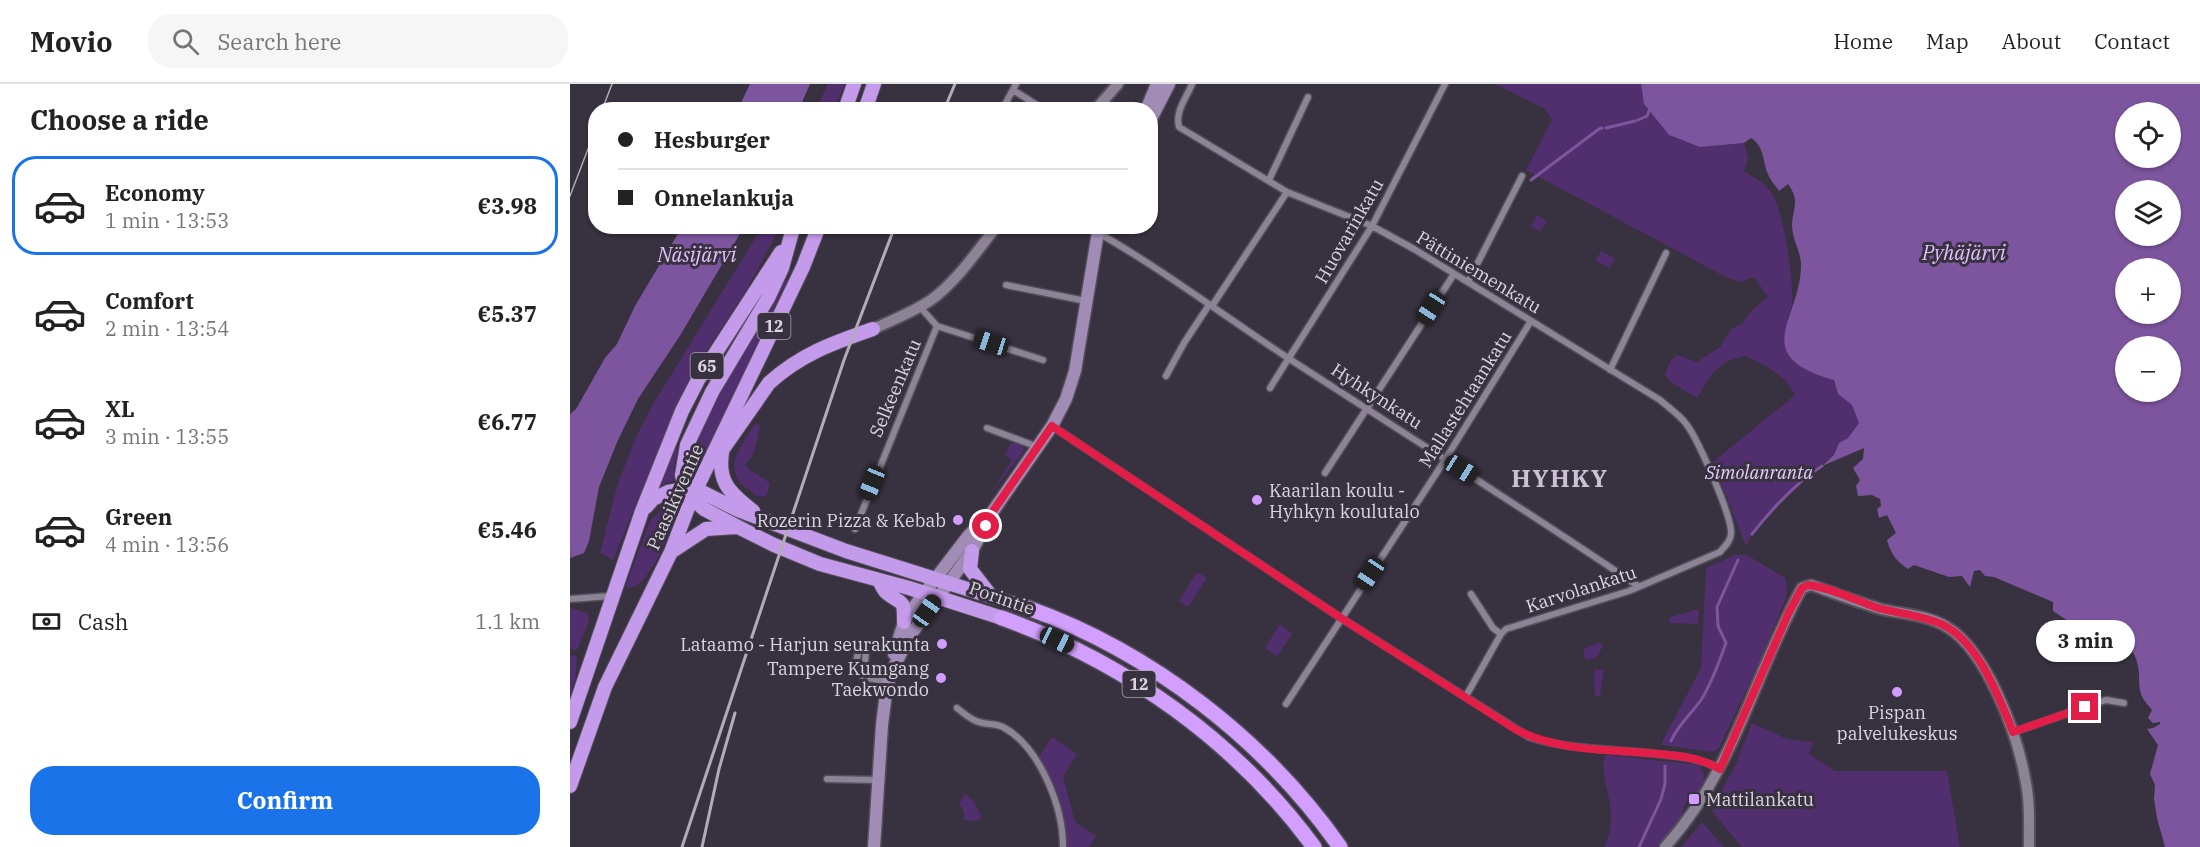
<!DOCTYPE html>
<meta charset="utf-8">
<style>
body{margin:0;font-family:"IBM Plex Serif",serif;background:#f6f6f6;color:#222;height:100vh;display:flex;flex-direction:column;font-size:22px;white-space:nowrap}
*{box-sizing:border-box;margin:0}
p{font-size:20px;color:#767676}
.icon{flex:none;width:33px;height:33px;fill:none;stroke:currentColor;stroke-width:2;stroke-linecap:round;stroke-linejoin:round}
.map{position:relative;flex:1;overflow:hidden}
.side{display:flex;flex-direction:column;background:#fff;width:570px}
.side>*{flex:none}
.top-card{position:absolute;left:18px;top:18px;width:570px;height:132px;border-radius:24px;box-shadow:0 2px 4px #0004;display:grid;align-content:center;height:132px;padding:0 30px;background:#fff}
.tools{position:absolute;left:1545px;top:18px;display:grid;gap:12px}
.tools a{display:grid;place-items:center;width:66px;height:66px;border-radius:50%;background:#fff;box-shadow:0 2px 4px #0004;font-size:30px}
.end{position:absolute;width:27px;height:27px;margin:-14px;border:8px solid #e11d48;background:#fff;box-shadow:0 0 0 3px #fff}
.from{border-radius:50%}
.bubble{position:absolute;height:42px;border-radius:21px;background:#fff;box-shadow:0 2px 4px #0004;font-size:20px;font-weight:700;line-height:42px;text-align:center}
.car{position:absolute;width:18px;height:36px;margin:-18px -9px;border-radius:8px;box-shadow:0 0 4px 2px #0007;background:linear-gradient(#222 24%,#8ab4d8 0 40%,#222 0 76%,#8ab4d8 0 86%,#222 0)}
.top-card b{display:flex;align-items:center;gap:21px;height:57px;font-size:22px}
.top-card b+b{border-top:2px solid #e0e0e0}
.top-card i{width:15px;height:15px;background:#222}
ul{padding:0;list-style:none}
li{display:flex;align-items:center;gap:18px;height:99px;margin:0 12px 9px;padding:0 18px;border:3px solid transparent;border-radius:24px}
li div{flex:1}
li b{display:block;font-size:22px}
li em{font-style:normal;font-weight:700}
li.selected{border-color:#1a73e8}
li>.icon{width:54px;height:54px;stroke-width:1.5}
h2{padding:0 30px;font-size:27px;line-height:72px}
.pay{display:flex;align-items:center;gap:15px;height:66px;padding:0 30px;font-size:22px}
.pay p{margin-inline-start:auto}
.button{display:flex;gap:12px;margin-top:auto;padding:12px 30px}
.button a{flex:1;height:69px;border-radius:24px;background:#1a73e8;color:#fff;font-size:24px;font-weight:700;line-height:69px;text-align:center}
header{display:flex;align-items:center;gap:36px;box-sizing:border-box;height:84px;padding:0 30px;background:#fff;border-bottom:2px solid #e0e0e0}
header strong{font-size:28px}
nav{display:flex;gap:33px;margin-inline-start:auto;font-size:21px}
.search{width:420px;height:54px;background:#f6f6f6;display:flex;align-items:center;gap:15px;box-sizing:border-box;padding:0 21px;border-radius:24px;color:#767676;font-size:22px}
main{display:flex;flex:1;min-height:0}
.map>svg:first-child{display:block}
</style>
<header>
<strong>Movio</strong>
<div class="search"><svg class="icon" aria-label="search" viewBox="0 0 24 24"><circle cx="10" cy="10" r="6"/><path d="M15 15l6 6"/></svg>Search here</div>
<nav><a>Home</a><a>Map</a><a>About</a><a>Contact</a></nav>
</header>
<main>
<section class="side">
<h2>Choose a ride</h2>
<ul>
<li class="selected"><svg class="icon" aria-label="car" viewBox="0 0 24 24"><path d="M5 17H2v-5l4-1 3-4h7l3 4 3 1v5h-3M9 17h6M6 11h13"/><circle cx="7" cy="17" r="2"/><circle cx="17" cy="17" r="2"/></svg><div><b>Economy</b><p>1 min · 13:53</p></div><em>€3.98</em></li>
<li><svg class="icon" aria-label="car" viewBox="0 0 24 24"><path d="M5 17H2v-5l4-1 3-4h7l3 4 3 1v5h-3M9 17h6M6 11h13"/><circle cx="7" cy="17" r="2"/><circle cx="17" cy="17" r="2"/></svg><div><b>Comfort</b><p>2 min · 13:54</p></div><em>€5.37</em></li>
<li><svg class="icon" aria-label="car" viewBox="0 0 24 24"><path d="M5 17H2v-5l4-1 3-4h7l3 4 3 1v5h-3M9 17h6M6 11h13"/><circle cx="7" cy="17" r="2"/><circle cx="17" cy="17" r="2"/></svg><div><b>XL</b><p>3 min · 13:55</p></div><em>€6.77</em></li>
<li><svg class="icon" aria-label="car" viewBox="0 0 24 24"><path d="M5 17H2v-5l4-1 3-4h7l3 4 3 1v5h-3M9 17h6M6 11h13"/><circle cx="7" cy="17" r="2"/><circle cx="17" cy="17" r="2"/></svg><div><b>Green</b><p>4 min · 13:56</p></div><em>€5.46</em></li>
</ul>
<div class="pay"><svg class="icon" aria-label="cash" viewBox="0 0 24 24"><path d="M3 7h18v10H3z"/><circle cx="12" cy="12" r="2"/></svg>Cash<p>1.1 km</p></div>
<div class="button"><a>Confirm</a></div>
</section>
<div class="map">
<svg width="1630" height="763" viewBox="0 0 1630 763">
<rect width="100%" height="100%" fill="#38313f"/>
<path fill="#512e6d" d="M 258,0 L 275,0 L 264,25 L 246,25 Z
M 925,0 L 1071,0 L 1074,20 L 1099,51 L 1130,63 L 1174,59 L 1178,75 L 1174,87 C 1183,93 1194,98 1200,107 C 1214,125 1224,198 1222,221 C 1221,226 1219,231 1217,235 L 1264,296 L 1268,310 L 1282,321 L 1289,339 L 1278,354 L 1269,359 L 1264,371 L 1240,390 L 1197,432 L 1182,450 L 1176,462 L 1143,378 L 1225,311 C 1216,291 1195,281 1176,272 C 1147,277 1142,290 1127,314 L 1102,299 L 1095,291 L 1100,277 L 1107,271 L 1127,278 L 1150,263 L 1161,245 L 1172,240 L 1181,227 L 1198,213 L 1184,193 L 1169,198 L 1152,191 L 956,86 L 982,36 L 975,25 Z
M 967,131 L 977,137 L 970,148 L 961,143 Z
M 192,143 L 210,143 L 177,205 L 128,280 L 106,322 L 43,476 L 30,469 L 47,402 L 66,353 L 82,322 Z
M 1031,167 L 1045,174 L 1040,184 L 1025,177 Z
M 213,195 L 217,197 L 124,395 L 122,396 L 121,381 L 131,350 L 160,290 Z
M 186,339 L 190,342 C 187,355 186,373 175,380 C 182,391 194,392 200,400 L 196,413 L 184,411 L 183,408 C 147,390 171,361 186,339 Z
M 441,359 L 449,359 L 453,361 L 454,367 L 420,410 L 442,376 L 435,371 Z
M 105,364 L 108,365 L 104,382 L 105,396 L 91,401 Z
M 102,415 L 110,415 L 112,420 C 103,440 81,504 58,504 L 56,501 L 80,437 Z
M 1165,471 L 1177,471 L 1215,494 L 1217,503 L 1216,514 L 1187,583 L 1149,664 L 1143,668 L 1092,661 L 1093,656 L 1131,584 L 1136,484 Z
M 627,488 L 637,494 L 618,523 L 609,517 Z
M 0,524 L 18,529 L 19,537 L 7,566 L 0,565 Z
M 1129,525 L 1128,540 L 1099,539 L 1100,533 Z
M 710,540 L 722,550 L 707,572 L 695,564 Z
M 1030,558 L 1033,562 L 1026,574 L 1015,576 L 1013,565 Z
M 0,571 L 7,572 L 6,593 L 0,610 Z
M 1034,585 L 1030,612 L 1025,612 L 1024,586 Z
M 1182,639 L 1217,655 L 1243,658 L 1239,670 L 1265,687 L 1377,687 L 1390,763 L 1172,763 L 1144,730 L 1142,724 L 1166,680 Z
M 482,653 L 507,670 L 493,693 L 505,738 L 526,752 L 519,763 L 497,763 C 496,732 486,700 468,674 Z
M 1039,671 L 1129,681 L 1134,690 L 1134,696 L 1127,709 L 1121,711 L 1115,720 L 1111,734 L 1087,763 L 1035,763 C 1041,747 1043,732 1039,715 C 1037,701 1030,686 1035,672 Z
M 395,710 C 405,717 408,722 411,735 L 408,737 L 394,736 L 394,728 L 389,719 Z
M 1132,738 L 1154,763 L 1111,763 Z"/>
<path fill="#7d559e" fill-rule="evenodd" d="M 180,0 L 240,0 L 229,25 L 168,25 Z
M 1071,0 L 1630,0 L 1630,763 L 1595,763 L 1587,734 L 1584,715 L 1585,701 L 1580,690 L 1588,661 L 1577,645 L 1583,644 L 1590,640 L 1590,638 L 1583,639 L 1578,634 L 1582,626 C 1578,621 1573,616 1571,610 C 1568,601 1570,591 1568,582 C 1565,561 1540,537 1520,548 L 1517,545 L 1504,541 L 1483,527 L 1483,518 L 1424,493 L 1415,492 L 1410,486 L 1404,487 L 1400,503 L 1392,492 L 1379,493 L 1344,481 L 1338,485 C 1326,477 1321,470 1317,456 L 1326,449 L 1317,431 L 1309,434 L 1307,425 L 1311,422 L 1310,415 L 1302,411 L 1288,412 L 1286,402 L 1290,396 L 1283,384 L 1293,375 L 1294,364 L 1252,382 L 1264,371 L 1269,359 L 1278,354 L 1289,339 L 1282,321 L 1268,310 L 1264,296 C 1176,271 1232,235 1231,179 C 1230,167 1223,156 1222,143 C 1222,124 1231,118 1218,100 L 1209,107 C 1206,102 1200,96 1198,90 C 1192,76 1195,63 1181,54 L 1174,59 L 1130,63 L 1099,51 L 1074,20 ZM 1556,28 L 1600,28 L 1600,74 L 1556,74 ZM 1600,106 L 1600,152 L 1556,152 L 1556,106 ZM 1556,184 L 1600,184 L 1600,230 L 1556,230 ZM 1556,262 L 1600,262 L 1600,308 L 1556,308 Z
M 112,143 L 174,143 L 111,250 L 68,315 L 48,356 L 29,403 L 19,457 L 14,469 L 0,474 L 0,330 L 6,325 L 35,274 L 47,260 L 65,222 Z"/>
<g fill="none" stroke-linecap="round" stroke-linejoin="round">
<path stroke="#7d559e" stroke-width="3" d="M 1068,36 L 1077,32 L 1079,27
M 1036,44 L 1065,37
M 961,96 L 1029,45 L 1032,44
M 1182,450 C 1202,425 1225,399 1252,382
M 1101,657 C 1108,641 1121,630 1131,616 C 1142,599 1149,578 1156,559 L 1148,542 L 1147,523 L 1168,476
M 1069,763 L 1091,715 L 1095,700 L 1095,682"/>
<g stroke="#534e5a" stroke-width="9">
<path id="minor" d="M 622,0 C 616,15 605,27 609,43 L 717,108 L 802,142 L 844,165 L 1090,316 C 1099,324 1110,331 1117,341 C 1128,356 1162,432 1161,449 C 1161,457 1155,462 1150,468 L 1059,507 L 936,545 L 931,550 L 896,612
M 443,6 L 475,26
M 432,26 L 446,0
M 699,96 L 738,13
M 516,142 C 587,181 651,230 718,274 C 835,350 953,424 1068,502
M 898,198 L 952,92
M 436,201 L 516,217
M 642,222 L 717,108
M 350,223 L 367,242
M 1040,286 L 1096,169
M 596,292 L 614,259 L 639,221
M 700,304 L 802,142 L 875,0
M 482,342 L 771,534 L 959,653 C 998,666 1046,665 1087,670 C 1110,672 1130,674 1150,685
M 417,344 L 460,360 L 467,364
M 755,389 L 884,190
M 285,445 L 367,242 L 473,276
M 901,510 L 923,544 L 931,550
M 0,515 L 41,512
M 294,593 L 296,565 L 292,563 L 289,565 L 286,578 L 287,587 L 294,593 L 318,598
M 716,620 L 873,379 L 961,237
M 387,624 C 393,629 399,634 406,637 C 415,641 425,639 433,643 C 470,663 493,723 493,763
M 1443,648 L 1536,616 L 1554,619
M 257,695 L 308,696"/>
</g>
<g stroke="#534e5a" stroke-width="14">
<path id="tertiary" d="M 525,26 L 548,0
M 303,245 C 323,236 343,228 361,216 C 387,197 407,167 427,142
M 1095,763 C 1165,686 1183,592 1232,504 L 1241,501 C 1264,509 1287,518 1311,525 C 1332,530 1358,531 1377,543 C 1417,567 1447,650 1455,694 C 1460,717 1459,740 1459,763"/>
</g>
<g stroke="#534e5a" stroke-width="15">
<path id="secondary" d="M 576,26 L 587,0
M 580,37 L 599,0
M 324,570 L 334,538 L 346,520 L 399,451 L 416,435
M 304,763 L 312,641 L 316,609 L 320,591 L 339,553 L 402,467 L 421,430 L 482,342 L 496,315 L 505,287 L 529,142"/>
</g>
<g stroke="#534e5a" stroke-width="16">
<path id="trunk" d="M 275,26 L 284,0
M 295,26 L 304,0
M 222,148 L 212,184 L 198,214 L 142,308 L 117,361 L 112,391 L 116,409 L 134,425 L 168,443 L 204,461 L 250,480 L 339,504 L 432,534
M 153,363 C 146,396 158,408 183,427
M 148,372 L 199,299 C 231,270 263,259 303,245
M 76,423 L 83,415 L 98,408 L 114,405 L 126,405 L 168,426 L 276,467 L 458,524
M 402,467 L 400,485 L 421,512
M 101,468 L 136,445 L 166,443
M 309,496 C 311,500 313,506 317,509 C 333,522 334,513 334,538
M 0,638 L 72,427 L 112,327 L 128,296 L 211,168
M 0,702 L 35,603 L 101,468 L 121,416 L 233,183 L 249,142"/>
</g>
<g stroke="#534e5a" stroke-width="18">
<path id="motorway" d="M 458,524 C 581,568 695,656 770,763
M 432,534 C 555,578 666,657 744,763"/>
</g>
<use href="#minor" stroke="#8c8495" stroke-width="6"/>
<use href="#tertiary" stroke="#8c8495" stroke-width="10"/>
<use href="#secondary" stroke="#a18cb5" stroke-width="12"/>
<use href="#trunk" stroke="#c49aea" stroke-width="14"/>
<use href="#motorway" stroke="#d29fff" stroke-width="15"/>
<path stroke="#b1acb6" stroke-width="1.5" d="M 32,26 L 42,0
M 0,112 L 26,44"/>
<path stroke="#b1acb6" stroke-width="3" d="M 374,26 L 385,0
M 112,763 L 274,276 L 325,142
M 132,763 L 149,685 L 165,629"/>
</g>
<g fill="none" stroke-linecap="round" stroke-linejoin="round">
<path stroke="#e11d48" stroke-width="8" d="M 416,442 L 421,430 L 482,342 L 771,534 L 945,645 C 987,668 1041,665 1089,670 C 1111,672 1131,674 1150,685 L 1219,528 L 1232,504 L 1238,501 C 1260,503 1287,517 1308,524 C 1327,529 1348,531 1366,538 C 1406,551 1429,613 1443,648 L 1515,623"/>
</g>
<g fill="#d19dfe" stroke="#38313f" stroke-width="2">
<circle cx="687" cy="416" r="6"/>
<circle cx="388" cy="436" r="6"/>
<circle cx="372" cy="560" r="6"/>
<circle cx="371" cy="594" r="6"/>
<circle cx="1327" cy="608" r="6"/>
<rect x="1118" y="709" width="12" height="12" rx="3"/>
</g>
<g text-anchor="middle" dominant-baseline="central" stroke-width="6" stroke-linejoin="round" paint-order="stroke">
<g fill="#38313f" stroke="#a9a4ae" stroke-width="1.5">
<rect x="187.5" y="229" width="33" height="26" rx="4.5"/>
<rect x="120.5" y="269" width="33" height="26" rx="4.5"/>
<rect x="552.5" y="587" width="33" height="26" rx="4.5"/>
</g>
<g font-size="16" font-weight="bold" fill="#dad5de">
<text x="204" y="242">12</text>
<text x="137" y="282">65</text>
<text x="569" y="600">12</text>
</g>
<g font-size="18" fill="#dad5de" stroke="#38313f">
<text transform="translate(779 147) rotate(-60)">Huovarinkatu</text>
<text transform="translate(909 188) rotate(31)">Pättiniemenkatu</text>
<text transform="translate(325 304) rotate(-67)">Selkeenkatu</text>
<text transform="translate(807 312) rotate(33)">Hyhkynkatu</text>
<text transform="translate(895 315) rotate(-58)">Mallastehtaankatu</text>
<text transform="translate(105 413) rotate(-66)">Paasikiventie</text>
<text transform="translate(1011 505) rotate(-18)">Karvolankatu</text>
<text transform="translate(432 514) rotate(19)">Porintie</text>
</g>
<g font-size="18" font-style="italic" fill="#e2cef6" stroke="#38313f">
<text x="1189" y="388">Simolanranta</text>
</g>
<g font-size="18" fill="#dad5de" stroke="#38313f" text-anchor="end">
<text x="699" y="406" text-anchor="start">Kaarilan koulu -<tspan x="699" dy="21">Hyhkyn koulutalo</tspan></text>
<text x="376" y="436">Rozerin Pizza &amp; Kebab</text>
<text x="360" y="560">Lataamo - Harjun seurakunta</text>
<text x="359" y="584">Tampere Kumgang<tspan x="359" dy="21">Taekwondo</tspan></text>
<text x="1327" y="628" text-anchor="middle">Pispan<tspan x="1327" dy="21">palvelukeskus</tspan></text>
<text x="1136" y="715" text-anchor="start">Mattilankatu</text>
</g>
<g font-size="20" font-style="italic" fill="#e1c1fe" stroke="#38313f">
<text x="1394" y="168">Pyhäjärvi</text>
<text x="127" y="170">Näsijärvi</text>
</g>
<g font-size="24" font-weight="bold" letter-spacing="1.5" fill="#cbc2d4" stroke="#38313f">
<text x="990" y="394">HYHKY</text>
</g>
</g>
</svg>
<div class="tools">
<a><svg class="icon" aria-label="locate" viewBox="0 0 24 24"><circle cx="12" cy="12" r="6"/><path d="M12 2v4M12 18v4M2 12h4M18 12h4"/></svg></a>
<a><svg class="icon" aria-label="layers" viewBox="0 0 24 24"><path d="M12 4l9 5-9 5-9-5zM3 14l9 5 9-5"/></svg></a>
<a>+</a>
<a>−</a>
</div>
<i class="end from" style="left:416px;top:442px"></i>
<i class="end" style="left:1515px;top:623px"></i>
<div class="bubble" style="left:1466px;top:536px;width:99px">3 min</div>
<i class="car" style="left:861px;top:224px;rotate:213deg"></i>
<i class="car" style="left:421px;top:259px;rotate:288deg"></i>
<i class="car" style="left:891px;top:385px;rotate:122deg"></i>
<i class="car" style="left:302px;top:399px;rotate:202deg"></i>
<i class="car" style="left:800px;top:490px;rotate:214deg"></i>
<i class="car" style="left:357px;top:527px;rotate:35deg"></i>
<i class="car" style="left:487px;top:556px;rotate:115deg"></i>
<div class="top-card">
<b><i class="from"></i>Hesburger</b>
<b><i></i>Onnelankuja</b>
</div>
</div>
</main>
